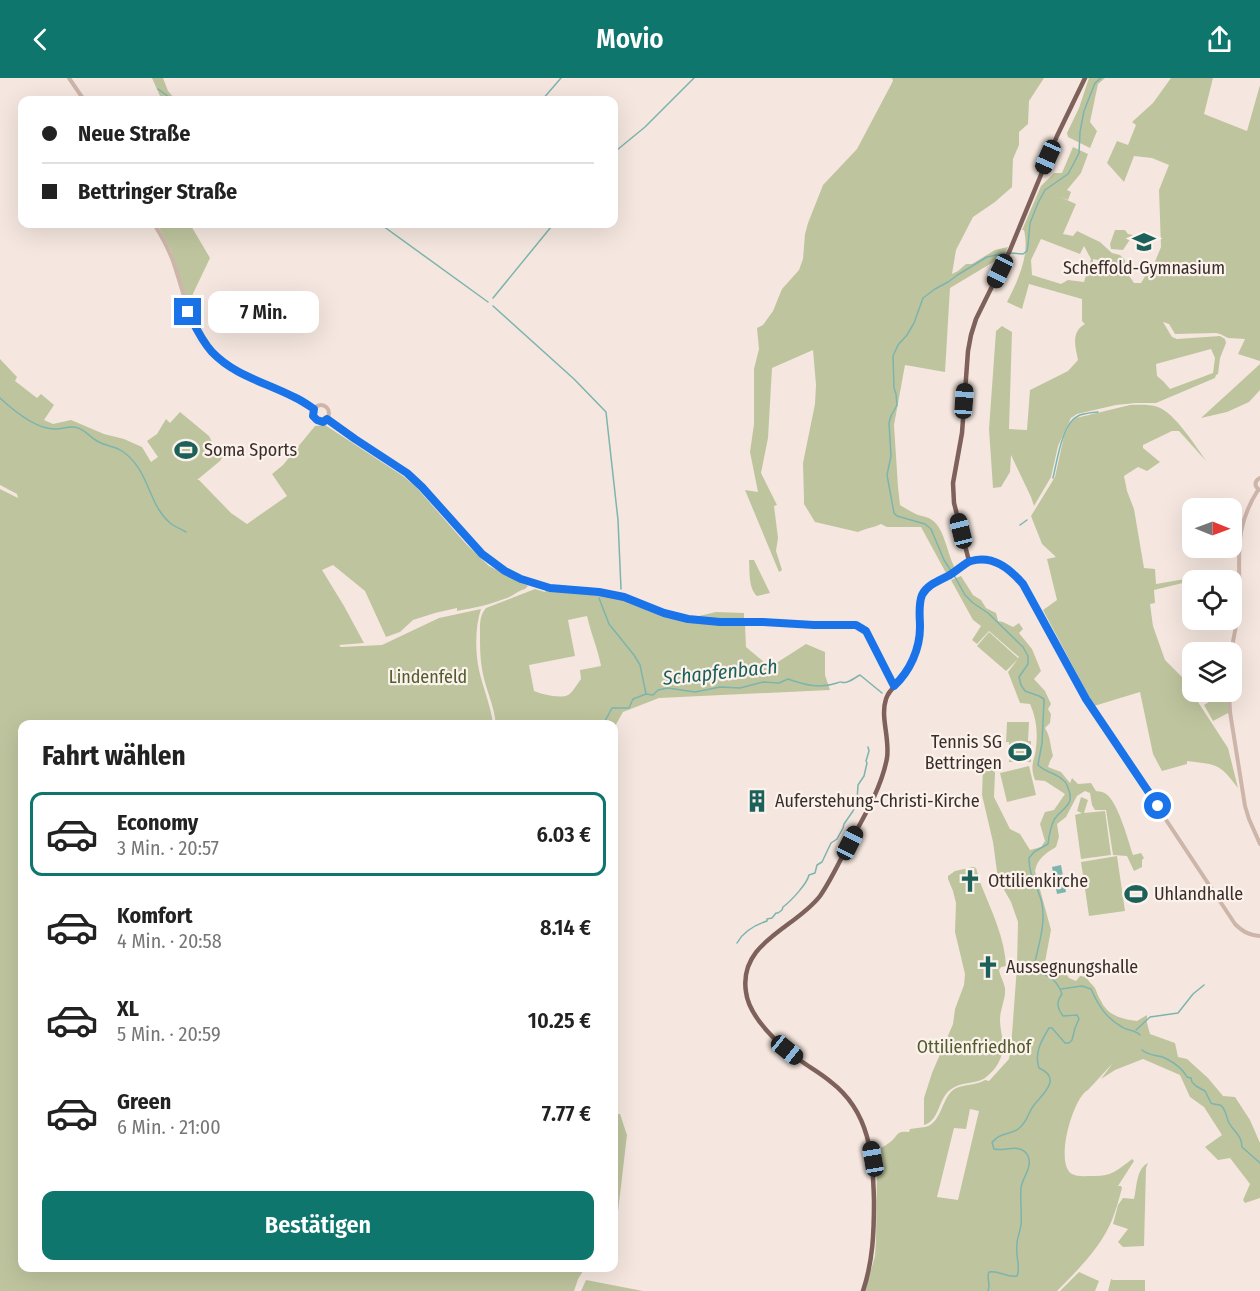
<!DOCTYPE html>
<html lang="de">
<meta charset="utf-8">
<style>
body{margin:0;font-family:"Fira Sans Condensed",sans-serif;background:#f2f2f2;color:#222;height:100vh;display:flex;flex-direction:column;font-size:22px;white-space:nowrap}
*{box-sizing:border-box;margin:0}
p{font-size:20px;color:#767676}
.icon{flex:none;width:33px;height:33px;fill:none;stroke:currentColor;stroke-width:2;stroke-linecap:round;stroke-linejoin:round}
.map{position:relative;flex:1;overflow:hidden}
.drawer{position:absolute;left:18px;top:642px;width:600px;height:552px;display:flex;flex-direction:column;background:#fff;border-radius:12px;box-shadow:0 6px 24px #0002}
.drawer>*{flex:none}
.top-card{position:absolute;left:18px;top:18px;width:600px;height:132px;border-radius:12px;box-shadow:0 6px 24px #0002;display:grid;align-content:center;height:132px;padding:0 24px;background:#fff}
.needle{width:39px;rotate:91deg}
.controls{position:absolute;left:1182px;top:420px;display:grid;gap:12px}
.controls a{display:grid;place-items:center;width:60px;height:60px;border-radius:12px;background:#fff;box-shadow:0 6px 24px #0002;font-size:30px}
.end{position:absolute;width:27px;height:27px;margin:-14px;border:8px solid #1a73e8;background:#fff;box-shadow:0 0 0 3px #fff}
.from{border-radius:50%}
.bubble{position:absolute;height:42px;border-radius:12px;background:#fff;box-shadow:0 6px 24px #0002;font-size:20px;font-weight:600;line-height:42px;text-align:center}
.car{position:absolute;width:18px;height:36px;margin:-18px -9px;border-radius:8px;box-shadow:0 0 4px 2px #0007;background:linear-gradient(#222 24%,#8ab4d8 0 40%,#222 0 76%,#8ab4d8 0 86%,#222 0)}
.top-card b{display:flex;align-items:center;gap:21px;height:57px;font-size:22px}
.top-card b+b{border-top:2px solid #e0e0e0}
.top-card i{width:15px;height:15px;background:#222}
ul{padding:0;list-style:none}
li{display:flex;align-items:center;gap:18px;height:84px;margin:0 12px 9px;padding:0 12px;border:3px solid transparent;border-radius:12px}
li div{flex:1}
li b{display:block;font-size:22px}
li em{font-style:normal;font-weight:600}
li.current{border-color:#0f766e}
li>.icon{width:54px;height:54px;stroke-width:1.5}
h2{padding:0 24px;font-size:27px;line-height:72px}
.primary-button{display:flex;gap:12px;margin-top:auto;padding:12px 24px}
.primary-button a{flex:1;height:69px;border-radius:12px;background:#0f766e;color:#fff;font-size:24px;font-weight:600;line-height:69px;text-align:center}
header{display:flex;justify-content:space-between;align-items:center;height:78px;padding:0 24px;background:#0f766e;color:#fff;font-size:27px;font-weight:600}
.map>svg:first-child{display:block}
</style>
<header><svg class="icon" aria-label="back" viewBox="0 0 24 24"><path d="M15 5l-7 7 7 7"/></svg>Movio<svg class="icon" aria-label="share" viewBox="0 0 24 24"><path d="M12 15V3M7 8l5-5 5 5M5 13v7h14v-7"/></svg></header>
<div class="map">
<svg width="1260" height="1213" viewBox="0 0 1260 1213">
<rect width="100%" height="100%" fill="#f5e7df"/>
<path fill="#bec59e" fill-rule="evenodd" d="M 152,0 L 163,0 L 168,13 L 176,22 L 166,22 L 160,18 Z
M 892,0 L 1044,0 L 1029,23 L 1028,46 L 1019,54 L 1019,67 L 1013,81 L 1012,109 L 995,124 L 973,139 L 956,172 L 952,196 L 958,193 L 966,186 L 972,186 L 995,172 L 1008,169 L 1002,183 L 995,183 L 950,210 L 945,294 L 905,287 L 894,347 L 898,409 L 900,427 C 906,431 912,434 918,437 C 922,438 928,439 932,442 C 945,451 947,476 955,490 L 946,495 L 921,449 L 887,449 L 881,446 C 873,450 866,450 858,454 L 815,444 L 804,426 L 804,421 L 803,385 L 815,326 L 816,307 L 813,272 L 772,290 L 768,360 L 761,395 L 777,427 L 774,428 L 778,460 L 776,473 L 782,492 L 779,494 L 745,412 L 758,414 L 750,374 L 754,346 L 754,291 L 759,271 L 757,250 L 763,247 L 773,233 L 782,211 L 799,192 L 803,181 L 805,156 L 808,145 L 823,107 L 857,71 L 893,3 Z
M 1089,0 L 1105,0 L 1098,6 L 1090,44 L 1097,53 L 1090,70 L 1068,59 L 1067,55 L 1079,30 Z
M 1171,0 L 1213,0 L 1204,36 L 1247,53 L 1260,7 L 1260,283 L 1238,276 L 1245,261 L 1228,260 L 1220,256 L 1216,255 L 1175,256 L 1169,246 L 1163,244 L 1172,259 L 1177,261 L 1220,258 L 1225,261 L 1226,265 L 1220,280 L 1218,296 L 1216,297 L 1215,300 L 1156,325 L 1136,325 L 1116,327 L 1077,336 L 1071,340 L 1058,368 L 1051,399 L 1034,428 L 1031,419 L 1011,377 L 1010,394 L 1001,409 L 993,410 L 989,351 L 996,253 L 1002,248 L 1012,254 L 1009,351 L 1027,352 L 1030,312 L 1068,293 L 1078,282 C 1075,268 1071,254 1085,246 L 1082,243 L 1082,221 L 1029,206 L 1022,231 L 1007,224 C 1018,202 1030,178 1024,152 L 1022,152 L 1041,108 L 1054,95 L 1062,95 L 1073,69 L 1088,76 L 1081,95 L 1067,112 L 1071,114 L 1068,122 L 1060,119 L 1076,126 L 1063,156 L 1073,158 L 1077,153 L 1100,164 L 1112,175 L 1120,177 L 1125,182 L 1125,190 L 1128,196 L 1134,205 L 1141,205 L 1147,195 L 1148,187 L 1154,186 L 1161,169 L 1159,112 L 1169,87 L 1152,80 L 1134,78 L 1124,104 L 1107,85 L 1117,63 L 1128,67 L 1136,47 L 1132,44 L 1153,25 ZM 1041,161 L 1080,176 L 1084,168 L 1091,181 L 1084,204 L 1068,202 L 1061,206 L 1032,197 L 1031,182 ZM 1093,181 L 1113,185 L 1114,196 L 1104,196 L 1093,193 ZM 1211,271 L 1215,280 L 1213,295 L 1170,311 L 1163,303 L 1157,298 L 1156,286 Z
M 157,146 L 190,146 L 210,180 L 191,220 L 197,227 L 190,232 L 171,173 Z
M 1115,152 L 1125,152 L 1128,156 L 1133,157 L 1123,172 L 1111,171 L 1110,166 Z
M 0,281 L 17,299 L 15,303 L 37,320 L 41,316 L 54,327 L 44,342 L 53,346 L 71,342 L 104,356 L 124,361 L 142,369 L 151,384 L 158,379 L 147,363 L 157,356 L 166,341 L 170,345 L 180,334 L 209,358 L 214,368 L 217,367 L 222,380 L 220,383 L 197,402 L 199,402 L 231,435 L 247,446 L 287,418 L 272,396 L 283,387 L 315,348 L 325,347 L 403,398 L 416,409 L 467,467 L 489,488 L 528,508 L 525,511 C 517,513 512,519 504,521 C 489,527 473,530 457,533 L 457,530 L 435,535 L 413,542 L 400,554 L 386,559 L 365,513 L 333,487 L 322,492 L 344,528 L 364,565 L 339,567 L 341,569 L 382,567 L 439,540 L 481,531 C 475,549 475,573 479,592 C 483,610 491,628 493,646 L 22,646 L 22,1190 L 585,1190 L 578,1201 L 574,1213 L 0,1213 L 0,411 L 18,420 L 17,416 L 0,407 Z
M 1260,286 L 1260,312 L 1249,324 L 1227,334 L 1201,340 Z
M 1130,327 C 1139,327 1149,326 1158,329 C 1175,335 1196,369 1207,384 L 1179,353 L 1172,353 L 1143,367 L 1143,370 L 1160,384 L 1147,393 L 1138,389 L 1124,398 L 1127,413 L 1134,431 L 1144,490 L 1155,491 L 1156,506 L 1191,500 L 1195,502 L 1154,512 L 1155,525 L 1150,526 L 1153,548 L 1165,582 L 1181,598 L 1228,670 L 1238,710 C 1219,685 1218,687 1187,683 L 1187,686 L 1162,693 L 1153,676 L 1140,614 L 1094,628 L 1043,532 L 1057,522 L 1047,481 L 1056,479 L 1042,466 L 1031,438 L 1055,399 L 1064,358 L 1070,346 L 1076,340 Z
M 749,482 L 754,482 L 770,515 L 757,518 C 748,510 750,493 749,482 Z
M 961,498 L 973,517 L 981,522 L 986,530 L 996,535 L 998,543 L 1003,544 L 1013,549 L 1019,545 L 1023,551 L 1019,555 L 1032,571 L 1041,593 L 1034,601 L 1045,613 L 1051,626 L 1048,631 L 1051,636 L 1050,645 L 1045,650 C 1051,660 1050,667 1053,678 L 1050,683 L 1048,689 L 1061,694 L 1070,705 L 1072,700 L 1078,706 L 1091,705 L 1096,713 C 1100,714 1102,713 1106,716 C 1118,724 1128,762 1133,777 L 1141,775 L 1144,780 L 1142,782 L 1142,789 L 1134,793 L 1127,778 L 1113,777 L 1106,732 L 1095,732 L 1092,727 L 1090,715 L 1085,713 L 1077,718 L 1066,739 L 1057,746 L 1059,759 L 1056,769 C 1046,775 1037,781 1035,793 L 1051,852 L 1045,884 L 1065,894 L 1069,900 L 1076,903 L 1080,898 L 1086,899 C 1089,904 1092,906 1095,910 C 1097,914 1098,919 1101,923 C 1108,938 1122,941 1137,943 L 1147,937 L 1147,945 L 1150,956 L 1175,965 L 1178,979 L 1187,981 L 1208,1000 L 1223,1018 L 1235,1019 L 1250,1042 L 1260,1065 L 1260,1120 L 1245,1125 L 1243,1122 L 1250,1106 L 1230,1080 L 1218,1082 L 1205,1069 L 1222,1057 L 1204,1029 L 1190,1019 L 1180,997 L 1143,981 L 1115,992 L 1101,1001 L 1113,985 L 1088,1012 C 1073,1019 1054,1086 1072,1096 C 1077,1099 1085,1098 1091,1098 C 1110,1099 1117,1093 1132,1081 L 1134,1083 L 1118,1108 L 1121,1108 L 1122,1110 C 1119,1121 1116,1132 1112,1142 C 1101,1169 1077,1193 1057,1213 L 865,1213 L 875,1178 L 876,1161 L 877,1090 L 875,1076 L 876,1072 C 880,1070 885,1068 889,1065 C 898,1059 895,1052 909,1054 L 910,1051 C 915,1050 920,1050 925,1049 C 941,1046 941,1022 953,1012 C 961,1006 975,1008 985,1002 L 989,1003 L 1009,981 L 1011,970 L 1017,888 L 1018,844 L 1011,824 L 998,801 L 993,764 L 982,717 L 983,688 L 992,686 L 995,695 L 994,719 L 1010,751 L 1020,756 L 1030,772 L 1041,769 L 1045,763 L 1040,746 L 1045,734 L 1054,732 L 1065,716 L 1045,703 L 1035,702 C 1029,685 1035,684 1036,669 C 1038,654 1036,639 1030,626 L 1020,625 L 1008,594 L 1018,581 L 1006,593 L 977,568 L 989,554 L 1018,580 L 1019,579 L 989,553 L 977,566 L 972,562 L 981,548 L 973,542 L 951,502 ZM 970,1031 L 979,1033 L 958,1122 L 937,1119 L 954,1050 L 966,1051 Z
M 535,511 L 545,514 L 547,511 L 615,519 L 659,535 L 685,542 L 707,545 L 745,546 L 746,569 L 770,589 L 806,566 L 825,574 L 825,597 L 830,612 L 659,620 L 623,634 L 614,650 L 614,646 L 496,646 C 494,627 485,610 482,591 C 480,580 480,569 480,557 C 480,548 479,538 486,530 ZM 587,538 C 591,556 598,571 601,588 L 580,592 L 581,601 C 577,606 573,614 568,617 C 560,621 541,616 534,613 L 529,587 L 575,578 L 568,542 Z
M 716,534 L 744,535 L 744,542 L 705,542 L 690,540 Z
M 1225,614 L 1229,614 L 1230,634 L 1213,643 L 1204,627 Z
M 1007,644 L 1029,644 L 1028,663 L 1031,663 L 1031,684 L 1009,684 L 1009,664 L 1006,664 Z
M 1029,688 L 1036,717 L 1007,724 L 1000,695 Z
M 1081,719 L 1088,722 L 1084,735 L 1105,733 L 1111,777 L 1081,781 L 1075,737 L 1082,735 L 1077,733 Z
M 1117,778 L 1125,833 L 1089,838 L 1081,784 Z
M 973,789 L 976,790 C 978,796 979,803 982,809 C 992,834 1005,861 1006,888 L 1001,889 L 999,892 C 1000,898 1004,904 1005,910 C 1006,921 1000,931 1000,942 C 1000,949 1002,957 1003,965 C 1004,979 996,992 985,1000 C 974,1007 961,1003 950,1012 C 938,1021 940,1042 924,1047 L 924,1020 L 932,995 L 953,946 L 955,931 L 964,907 L 965,896 L 955,854 L 956,825 L 953,813 L 948,801 L 948,798 L 955,793 Z
M 614,1036 L 620,1036 L 627,1057 L 617,1142 L 614,1145 Z
M 1148,1085 L 1146,1090 L 1144,1168 L 1123,1169 L 1118,1164 L 1128,1151 L 1113,1146 L 1118,1127 L 1123,1120 L 1134,1121 C 1137,1109 1136,1091 1148,1085 Z
M 1079,1194 L 1099,1203 L 1095,1213 L 1060,1213 Z
M 1111,1201 L 1113,1202 L 1145,1202 L 1145,1213 L 1108,1213 Z
M 586,1202 L 643,1213 L 581,1213 Z"/>
<path fill="#7cb4ae" d="M 1061,787 L 1066,814 L 1057,816 L 1052,789 Z"/>
<g fill="none" stroke-linecap="round" stroke-linejoin="round">
<path stroke="#7cb4ae" stroke-width="1.5" d="M 158,11 L 173,22
M 542,22 L 561,0
M 617,72 L 645,49 L 694,0
M 383,148 L 488,224
M 1010,175 L 1023,176 L 1027,173 L 1028,167 L 1030,145 L 1038,125 L 1045,112 L 1068,96 L 1074,85 L 1079,75 L 1080,54 L 1084,33 L 1095,5 L 1101,0
M 493,220 L 551,149
M 493,228 L 574,301 L 606,334 L 618,442 L 621,511
M 0,320 C 13,332 37,352 56,351 C 63,351 71,347 78,350 C 85,352 90,359 97,363 C 105,368 115,368 122,373 C 150,392 147,425 170,445 C 175,449 181,451 186,454
M 1053,400 C 1057,384 1062,345 1078,338 C 1084,335 1091,335 1098,334
M 1020,447 L 1027,442
M 599,520 L 609,546 L 634,577 L 640,587 L 646,616
M 606,646 L 605,643 L 612,630 L 629,630 L 633,621 L 646,616 L 653,617 L 658,612 L 668,610 L 695,614 L 720,609 L 740,610 L 763,604 L 779,605 L 788,601 C 805,607 820,611 837,605 C 845,602 838,606 847,604 C 851,603 856,599 860,597 L 882,615
M 737,865 C 743,854 755,847 767,843 L 767,841 L 772,840 L 776,835 L 778,835 L 782,832 L 783,829 C 791,823 807,806 809,797 L 815,795 L 817,787 L 822,784 L 831,765 L 837,761 L 843,750 L 844,746 L 853,733 L 857,723 L 858,707 L 864,698 L 867,685 L 866,683 L 869,673 L 868,669
M 1061,911 L 1082,908 L 1091,911 C 1098,927 1106,940 1122,949 C 1128,953 1134,951 1140,957
M 1136,952 L 1150,939 L 1178,935 L 1193,916 L 1204,907
M 1142,972 C 1151,979 1156,976 1165,980 C 1173,984 1183,991 1187,999 L 1191,1000 L 1192,1004 L 1196,1008 L 1205,1013 L 1211,1025 C 1212,1026 1220,1027 1220,1027 C 1226,1030 1226,1039 1229,1045 C 1234,1054 1242,1057 1242,1069 L 1260,1085
M 988,1213 C 991,1205 986,1200 989,1194 C 999,1192 1007,1200 1017,1198 C 1021,1189 1015,1176 1017,1166 C 1017,1160 1020,1154 1021,1147 C 1022,1135 1020,1122 1021,1110 C 1022,1100 1033,1089 1028,1078 C 1021,1064 1005,1074 994,1071 L 992,1064 C 995,1062 997,1059 1000,1058 C 1005,1055 1013,1055 1018,1051 C 1028,1044 1027,1036 1034,1027 C 1044,1015 1062,1000 1039,990 C 1034,976 1041,963 1049,950 L 1052,950 L 1065,965 L 1069,965 L 1072,962 L 1075,950 L 1079,941 L 1077,937 L 1063,938 C 1057,930 1056,924 1062,916 C 1057,902 1050,898 1037,894 L 1034,888 C 1038,869 1046,846 1042,826 C 1039,809 1029,801 1029,780 L 1034,774 L 1048,766 C 1049,758 1050,750 1054,742 C 1061,730 1076,728 1068,710 C 1066,705 1067,705 1063,702 C 1056,695 1045,694 1038,687 L 1042,665 L 1044,624 L 1044,621 L 1039,618 L 1025,613 L 1021,607 L 1019,599 L 1028,586 L 1028,578 L 1023,569 L 988,535 L 973,525 L 965,517 L 955,499 L 944,482 L 931,451 L 925,446 L 897,438 L 894,435 L 887,397 L 891,378 L 889,345 L 891,338 L 897,327 L 896,316 L 894,310 L 893,278 L 898,267 L 907,257 L 914,245 L 923,220 L 935,211 L 948,204 L 959,196 L 987,179 L 1005,175"/>
<path stroke="#ceb5aa" stroke-width="4" d="M 69,0 L 84,22
M 154,146 C 161,157 168,170 173,183 C 189,229 190,263 235,293 C 253,305 275,309 294,319 C 301,322 308,327 314,331
M313 335a8 8 0 1 1 16 0a8 8 0 1 1-16 0Z
M 327,341 L 355,361 L 407,395 L 422,409 L 482,476 L 505,493 L 521,501 L 550,510 L 599,514 L 624,519 L 664,535 L 688,541 L 720,544 L 770,544 L 814,547 L 856,547 L 866,553 L 894,608
M 1260,400 C 1254,403 1254,409 1260,412
M 969,483 C 974,483 979,481 985,481 C 1000,481 1014,495 1023,506 L 1086,621 L 1235,846 C 1243,854 1249,857 1260,858
M 1231,574 C 1234,558 1238,541 1239,524 C 1241,479 1232,453 1258,412
M 1229,614 L 1230,634 L 1245,728 L 1249,741 L 1260,766"/>
<path stroke="#7e615a" stroke-width="4.5" d="M 863,1213 C 873,1183 874,1154 874,1123 C 873,1078 870,1034 831,1004 C 822,996 811,990 801,983 C 781,969 749,940 746,914 C 738,864 796,850 820,818 C 829,805 837,789 844,775 C 860,745 881,713 887,680 C 890,660 880,639 886,621 C 889,611 897,607 903,600 C 909,592 913,581 916,571 C 922,553 915,527 924,514 C 932,502 957,494 969,483 L 954,425 L 953,405 L 962,355 L 968,273 L 971,257 L 976,241 L 1010,172 L 1057,58 L 1085,0"/>
</g>
<g fill="none" stroke-linecap="round" stroke-linejoin="round">
<path stroke="#1a73e8" stroke-width="8" d="M 188,234 C 195,248 201,262 212,274 C 235,298 265,304 294,319 C 301,322 308,327 314,331 L 313,338 L 317,342 L 323,344 L 327,341 L 355,361 L 407,395 L 422,409 L 482,476 L 505,493 L 521,501 L 550,510 L 599,514 L 624,519 L 664,535 L 688,541 L 720,544 L 763,544 L 814,547 L 856,547 L 866,553 L 894,608 C 910,593 920,571 920,549 C 920,539 918,527 922,517 C 927,507 938,503 948,498 C 954,495 966,484 971,483 C 993,477 1009,490 1023,506 L 1086,621 L 1158,728"/>
</g>
<defs>
<g id="school-bare" transform="scale(1.8)"><path d="M0-5L7-2L0 1L-7-2ZM-4 1L0 2.5L4 1V4Q0 6-4 4Z" fill="#1c605a" stroke="#fbf2ec" stroke-width="2.5" paint-order="stroke"/></g>
<g id="stadium-bare" transform="scale(1.8)"><path d="M0-5a6.5 5 0 1 0 0 10a6.5 5 0 1 0 0-10ZM-3.5-1.8h7v3.6h-7Z" fill="#1c605a" stroke="#fbf2ec" stroke-width="2.5" paint-order="stroke"/></g>
<g id="building-bare" transform="scale(1.8)"><path d="M-4-6H4V6H1V3H-1V6H-4ZM-2.5-4.3h1.7v1.8h-1.7ZM.8-4.3h1.7v1.8H.8ZM-2.5-1h1.7V.8h-1.7ZM.8-1h1.7V.8H.8Z" fill="#1c605a" stroke="#fbf2ec" stroke-width="2.5" paint-order="stroke"/></g>
<g id="church-bare" transform="scale(1.8)"><path d="M-1.2-6h2.4v3.5h3.3v2.4h-3.3V6h-2.4V-.1h-3.3v-2.4h3.3Z" fill="#1c605a" stroke="#fbf2ec" stroke-width="2.5" paint-order="stroke"/></g>
</defs>
<g fill-rule="evenodd">
<use href="#school-bare" x="1144" y="164"/>
<use href="#stadium-bare" x="186" y="372"/>
<use href="#stadium-bare" x="1020" y="674"/>
<use href="#building-bare" x="757" y="723"/>
<use href="#church-bare" x="970" y="803"/>
<use href="#stadium-bare" x="1136" y="816"/>
<use href="#church-bare" x="988" y="889"/>
</g>
<g text-anchor="middle" dominant-baseline="central" stroke-width="4.5" stroke-linejoin="round" paint-order="stroke">
<g font-size="18" fill="#3b2d2a" stroke="#fbf2ec" text-anchor="start">
<text x="1144" y="190" text-anchor="middle">Scheffold-Gymnasium</text>
<text x="204" y="372">Soma Sports</text>
<text x="1002" y="664" text-anchor="end">Tennis SG<tspan x="1002" dy="21">Bettringen</tspan></text>
<text x="775" y="723">Auferstehung-Christi-Kirche</text>
<text x="988" y="803">Ottilienkirche</text>
<text x="1154" y="816">Uhlandhalle</text>
<text x="1006" y="889">Aussegnungshalle</text>
</g>
<g font-size="18" fill="#515b2c" stroke="#fbf2ec">
<text x="428" y="599">Lindenfeld</text>
<text x="974" y="969">Ottilienfriedhof</text>
</g>
<g font-size="20" font-style="italic" fill="#1c605a" stroke="#fbf2ec">
<text transform="translate(720 594) rotate(-6)">Schapfenbach</text>
</g>
</g>
</svg>
<div class="controls">
<a><svg class="needle" viewBox="-14 -14 28 28"><path d="M0-13l5 13h-10z" fill="#e53935"/><path d="M0 13l5-13h-10z" fill="#767676"/></svg></a>
<a><svg class="icon" aria-label="locate" viewBox="0 0 24 24"><circle cx="12" cy="12" r="6"/><path d="M12 2v4M12 18v4M2 12h4M18 12h4"/></svg></a>
<a><svg class="icon" aria-label="layers" viewBox="0 0 24 24"><path d="M12 4l9 5-9 5-9-5zM3 14l9 5 9-5"/></svg></a>
</div>
<i class="end from" style="left:1158px;top:728px"></i>
<i class="end" style="left:188px;top:234px"></i>
<div class="bubble" style="left:208px;top:213px;width:111px">7 Min.</div>
<i class="car" style="left:1048px;top:79px;rotate:204deg"></i>
<i class="car" style="left:1000px;top:193px;rotate:206deg"></i>
<i class="car" style="left:964px;top:323px;rotate:4deg"></i>
<i class="car" style="left:961px;top:453px;rotate:346deg"></i>
<i class="car" style="left:850px;top:765px;rotate:27deg"></i>
<i class="car" style="left:787px;top:972px;rotate:129deg"></i>
<i class="car" style="left:873px;top:1081px;rotate:350deg"></i>
<div class="top-card">
<b><i class="from"></i>Neue Straße</b>
<b><i></i>Bettringer Straße</b>
</div>
<section class="drawer">
<h2>Fahrt wählen</h2>
<ul>
<li class="current"><svg class="icon" aria-label="car" viewBox="0 0 24 24"><path d="M5 17H2v-5l4-1 3-4h7l3 4 3 1v5h-3M9 17h6M6 11h13"/><circle cx="7" cy="17" r="2"/><circle cx="17" cy="17" r="2"/></svg><div><b>Economy</b><p>3 Min. · 20:57</p></div><em>6.03 €</em></li>
<li><svg class="icon" aria-label="car" viewBox="0 0 24 24"><path d="M5 17H2v-5l4-1 3-4h7l3 4 3 1v5h-3M9 17h6M6 11h13"/><circle cx="7" cy="17" r="2"/><circle cx="17" cy="17" r="2"/></svg><div><b>Komfort</b><p>4 Min. · 20:58</p></div><em>8.14 €</em></li>
<li><svg class="icon" aria-label="car" viewBox="0 0 24 24"><path d="M5 17H2v-5l4-1 3-4h7l3 4 3 1v5h-3M9 17h6M6 11h13"/><circle cx="7" cy="17" r="2"/><circle cx="17" cy="17" r="2"/></svg><div><b>XL</b><p>5 Min. · 20:59</p></div><em>10.25 €</em></li>
<li><svg class="icon" aria-label="car" viewBox="0 0 24 24"><path d="M5 17H2v-5l4-1 3-4h7l3 4 3 1v5h-3M9 17h6M6 11h13"/><circle cx="7" cy="17" r="2"/><circle cx="17" cy="17" r="2"/></svg><div><b>Green</b><p>6 Min. · 21:00</p></div><em>7.77 €</em></li>
</ul>
<div class="primary-button"><a>Bestätigen</a></div>
</section>
</div>
